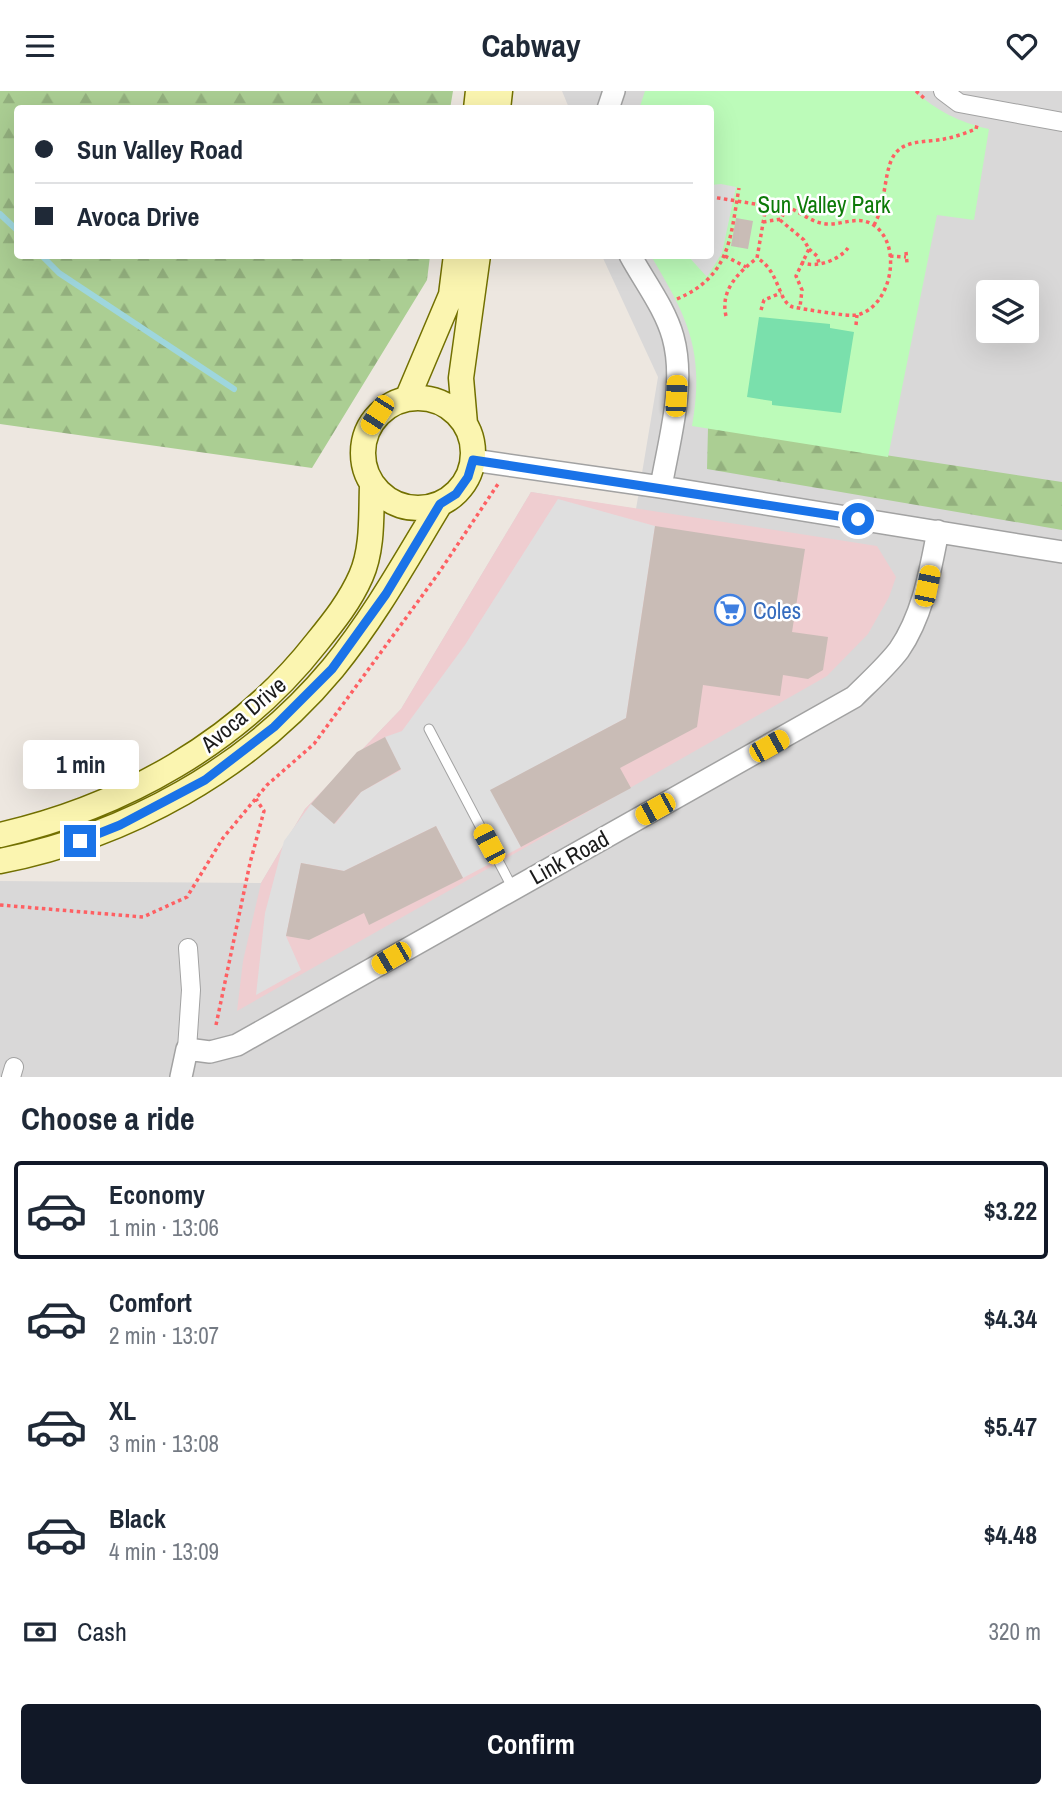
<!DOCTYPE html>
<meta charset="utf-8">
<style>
body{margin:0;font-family:"Archivo Narrow",sans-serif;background:#f2f2f3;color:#1f2937;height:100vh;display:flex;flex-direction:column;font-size:26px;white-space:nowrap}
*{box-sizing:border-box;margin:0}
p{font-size:23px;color:#747a83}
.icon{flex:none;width:38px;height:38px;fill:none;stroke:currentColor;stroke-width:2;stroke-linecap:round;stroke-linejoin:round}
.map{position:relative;height:986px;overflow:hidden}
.details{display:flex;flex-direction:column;background:#fff;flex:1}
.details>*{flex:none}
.guide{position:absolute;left:14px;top:14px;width:700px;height:154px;border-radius:7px;box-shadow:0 7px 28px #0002;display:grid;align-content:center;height:154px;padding:0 21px;background:#fff}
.controls{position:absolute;left:976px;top:189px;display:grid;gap:14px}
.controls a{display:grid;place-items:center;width:63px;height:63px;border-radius:7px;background:#fff;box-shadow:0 7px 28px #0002;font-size:35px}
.end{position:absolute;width:32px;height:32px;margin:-16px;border:9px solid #1a73e8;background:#fff;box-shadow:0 0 0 4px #fff}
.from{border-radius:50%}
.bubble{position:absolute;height:49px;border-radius:7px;background:#fff;box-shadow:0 7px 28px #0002;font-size:23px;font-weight:700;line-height:49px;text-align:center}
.car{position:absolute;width:21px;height:42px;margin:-21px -10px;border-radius:9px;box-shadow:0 0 5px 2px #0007;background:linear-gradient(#f5c518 24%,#345 0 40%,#f5c518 0 76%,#345 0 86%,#f5c518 0)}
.guide b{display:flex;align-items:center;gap:24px;height:66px;font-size:26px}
.guide b+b{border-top:2px solid #e0e1e3}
.guide i{width:18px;height:18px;background:#1f2937}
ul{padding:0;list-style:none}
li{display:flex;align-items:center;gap:21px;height:98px;margin:0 14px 10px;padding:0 7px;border:4px solid transparent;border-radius:7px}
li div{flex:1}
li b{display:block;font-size:26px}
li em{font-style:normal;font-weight:700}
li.on{border-color:#111827}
li>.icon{width:63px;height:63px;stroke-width:1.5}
h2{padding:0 21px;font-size:32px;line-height:84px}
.pay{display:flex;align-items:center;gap:18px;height:77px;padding:0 21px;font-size:26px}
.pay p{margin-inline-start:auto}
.primary-button{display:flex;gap:14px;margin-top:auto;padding:14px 21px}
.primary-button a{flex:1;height:80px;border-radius:7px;background:#111827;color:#fff;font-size:28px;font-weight:700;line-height:80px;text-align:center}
header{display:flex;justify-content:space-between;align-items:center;height:91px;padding:0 21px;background:#fff;font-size:32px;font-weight:700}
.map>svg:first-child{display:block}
</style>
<header><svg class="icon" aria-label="menu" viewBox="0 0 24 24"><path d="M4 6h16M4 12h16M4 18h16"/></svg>Cabway<svg class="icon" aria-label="heart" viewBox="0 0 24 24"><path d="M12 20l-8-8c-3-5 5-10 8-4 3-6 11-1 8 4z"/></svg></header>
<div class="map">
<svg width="1062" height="986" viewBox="0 0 1062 986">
<defs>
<pattern id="forest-firs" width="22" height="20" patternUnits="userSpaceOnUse" patternTransform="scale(1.75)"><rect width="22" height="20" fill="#abce93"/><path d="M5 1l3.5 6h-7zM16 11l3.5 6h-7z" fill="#93b07e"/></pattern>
</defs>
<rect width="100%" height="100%" fill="#ede7e0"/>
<path fill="#d9d8d8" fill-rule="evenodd" d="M 562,0 L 1062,0 L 1062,986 L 0,986 L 0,790 L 261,792 L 305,718 L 401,618 L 531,401 L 636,418 L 658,286 L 602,165 L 710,164 L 710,18 L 569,17 ZM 989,201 L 1027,201 L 1027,240 L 989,240 Z"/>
<path fill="#efcdd0" d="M 531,401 L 877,455 L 896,486 L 889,506 L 868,543 L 827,585 L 237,920 L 243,870 L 261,792 L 305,718 L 401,618 Z"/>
<path fill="url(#forest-firs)" d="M 0,0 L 453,0 L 450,18 L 18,18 L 18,164 L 430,165 L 427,189 L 312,377 L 0,333 Z
M 708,337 L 1062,391 L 1062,439 L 707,378 Z"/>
<path fill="#bcfbb9" d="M 645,0 L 914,0 C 938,20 958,31 989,38 L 974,129 L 937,124 L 888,366 L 692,335 C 705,260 688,227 651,165 L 710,164 L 710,18 L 639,18 Z"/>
<path fill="#7ae0ac" d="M 759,226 L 830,233 L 830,237 L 854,241 L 841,322 L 772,314 L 772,310 L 747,306 Z"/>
<path fill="#dfdfdf" d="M 721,93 L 736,96 L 722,162 L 707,186 L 688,165 L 710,164 L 711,94 Z
M 558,408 L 655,435 L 626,627 L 491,699 L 521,756 L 463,787 L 436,735 L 344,780 L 301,772 L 286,845 L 301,879 L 256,904 L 265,822 L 284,750 L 311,713 L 335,733 L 361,701 L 401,679 L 385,646 L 402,640 L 465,554 Z"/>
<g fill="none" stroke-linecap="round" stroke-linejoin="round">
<path stroke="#9ed6dd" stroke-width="6" d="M 0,123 L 18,140
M 41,164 L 59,182 L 234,298"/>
</g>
<path fill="#c9bcb6" d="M 736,127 L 753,130 L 748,158 L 731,155 Z
M 655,435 L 805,458 L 792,541 L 828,546 L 823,579 L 808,588 L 783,584 L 780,605 L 703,594 L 697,636 L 620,677 L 631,697 L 521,756 L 490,699 L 626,627 Z
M 385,646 L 401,678 L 361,701 L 334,733 L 311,713 L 357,661 Z
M 436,735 L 463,787 L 369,834 L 364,822 L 309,849 L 286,845 L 301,772 L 344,780 Z"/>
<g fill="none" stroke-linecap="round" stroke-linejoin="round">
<g stroke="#a2a2a2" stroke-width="11">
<path id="service" d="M 429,638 L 513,798"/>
</g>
<g stroke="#a2a2a2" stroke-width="20">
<path id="minor" d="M 943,0 L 959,12 L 1062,31
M 187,958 L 191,899 L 188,857
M 11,986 L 14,976"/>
</g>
<g stroke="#a2a2a2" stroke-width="24">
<path id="tertiary" d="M 608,18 L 614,0
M 630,164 C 644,190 665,217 673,246 C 686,293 669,349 661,396
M 473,369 L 661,396 L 1062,461
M 181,986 L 187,958 L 210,961 L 237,954 L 854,606 C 869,591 886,576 899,559 C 923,524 930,481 938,440"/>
</g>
<g stroke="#727001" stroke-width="27">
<path id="secondary" d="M 476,18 L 478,0
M 498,18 L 500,0
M363 362a55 55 0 1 1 110 0a55 55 0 1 1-110 0Z
M 407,308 L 451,204 L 456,164
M 465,333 L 461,287 L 478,164
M 0,744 C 123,716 239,651 317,551 C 334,530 350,510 361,485 C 373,458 371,424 372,395
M 0,770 C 127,745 249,678 333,577 C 374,527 406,469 440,413"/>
</g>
<path stroke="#fe6063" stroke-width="3.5" stroke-dasharray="3.5 3.5" stroke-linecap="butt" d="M 916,0 L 925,8
M 710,106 C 728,108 746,112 763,114 C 771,115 778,113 785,115 C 800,120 812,133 829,133 C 845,133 860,124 875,135 C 903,156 891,216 857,224 C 848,226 804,218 793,216 C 778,212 780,180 757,167 L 766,115
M 780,129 L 804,149 L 809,158 L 796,185 L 802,199 L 800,216
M 763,131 L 781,128 L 787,116
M 874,134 C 885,115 884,87 891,70 C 900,47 926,52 944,48 C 955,46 966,42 976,38 L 977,34
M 809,158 L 817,165 L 819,172
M 906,161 L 907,172
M 725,165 L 746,176
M 890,165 L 906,166
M 801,171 C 816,178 839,169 848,157
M 677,208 C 730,185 730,149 739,97
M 761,219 L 764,209 L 781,202
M 726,225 C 720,199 738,182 757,167
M 856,234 L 857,224
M 0,814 L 143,826 L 187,806 L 223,747 L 267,694 L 314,653 L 438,483 L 498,393
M 216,934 L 250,772 L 264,720 L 256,708"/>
<use href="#service" stroke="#fff" stroke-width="9"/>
<use href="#minor" stroke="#fff" stroke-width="18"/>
<use href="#tertiary" stroke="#fff" stroke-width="21"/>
<use href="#secondary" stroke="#fbf5b0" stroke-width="24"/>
</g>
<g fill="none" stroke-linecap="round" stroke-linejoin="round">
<path stroke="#1a73e8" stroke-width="9" d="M 80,750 L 120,734 L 205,689 L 274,636 L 332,578 L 386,503 L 440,413 L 456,403 L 468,386 L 473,369 L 858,428"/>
</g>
<defs>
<g id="supermarket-ring" transform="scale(1.575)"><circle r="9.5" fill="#fff" stroke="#3f7fe0" stroke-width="1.5"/><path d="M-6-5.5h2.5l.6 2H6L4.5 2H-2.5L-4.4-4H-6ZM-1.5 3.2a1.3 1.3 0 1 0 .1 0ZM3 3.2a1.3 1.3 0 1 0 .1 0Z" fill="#3f7fe0"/></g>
</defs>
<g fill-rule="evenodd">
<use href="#supermarket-ring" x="730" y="519"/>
</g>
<g text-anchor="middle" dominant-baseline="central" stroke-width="5" stroke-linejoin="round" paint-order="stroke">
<g font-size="23" fill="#0c7a08" stroke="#fff">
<text x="824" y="113">Sun Valley Park</text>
</g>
<g font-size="23" fill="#366cbe" stroke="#fff" text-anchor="start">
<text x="753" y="519">Coles</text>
</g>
<g font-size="23" fill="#1b1b1b" stroke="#fff">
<text transform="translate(243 623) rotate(-40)">Avoca Drive</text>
<text transform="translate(569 766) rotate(-29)">Link Road</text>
</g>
</g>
</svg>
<div class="controls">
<a><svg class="icon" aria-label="layers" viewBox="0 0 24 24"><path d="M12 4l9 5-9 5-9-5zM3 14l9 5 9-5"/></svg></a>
</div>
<i class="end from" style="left:858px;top:428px"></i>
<i class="end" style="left:80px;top:750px"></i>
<div class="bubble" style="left:23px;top:649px;width:116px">1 min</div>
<i class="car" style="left:676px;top:305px;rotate:3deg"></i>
<i class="car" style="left:377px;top:324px;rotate:213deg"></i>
<i class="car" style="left:927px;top:495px;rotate:12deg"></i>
<i class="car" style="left:769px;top:655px;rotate:61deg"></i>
<i class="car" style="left:655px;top:718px;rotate:241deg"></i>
<i class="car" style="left:489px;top:753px;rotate:332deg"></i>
<i class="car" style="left:391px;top:867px;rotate:240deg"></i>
<div class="guide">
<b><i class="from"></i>Sun Valley Road</b>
<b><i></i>Avoca Drive</b>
</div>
</div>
<section class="details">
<h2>Choose a ride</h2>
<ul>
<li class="on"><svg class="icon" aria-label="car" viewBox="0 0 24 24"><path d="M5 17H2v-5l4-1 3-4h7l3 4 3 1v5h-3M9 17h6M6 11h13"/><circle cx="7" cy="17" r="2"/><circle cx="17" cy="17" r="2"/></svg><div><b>Economy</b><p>1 min · 13:06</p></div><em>$3.22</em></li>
<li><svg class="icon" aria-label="car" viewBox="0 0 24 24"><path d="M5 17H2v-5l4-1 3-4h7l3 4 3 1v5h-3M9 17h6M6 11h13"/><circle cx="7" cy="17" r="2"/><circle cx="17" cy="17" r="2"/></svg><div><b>Comfort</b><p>2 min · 13:07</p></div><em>$4.34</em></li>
<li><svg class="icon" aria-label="car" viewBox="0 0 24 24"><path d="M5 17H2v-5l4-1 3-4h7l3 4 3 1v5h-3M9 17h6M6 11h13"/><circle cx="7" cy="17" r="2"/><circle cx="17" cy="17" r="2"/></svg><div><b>XL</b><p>3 min · 13:08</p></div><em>$5.47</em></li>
<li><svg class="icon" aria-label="car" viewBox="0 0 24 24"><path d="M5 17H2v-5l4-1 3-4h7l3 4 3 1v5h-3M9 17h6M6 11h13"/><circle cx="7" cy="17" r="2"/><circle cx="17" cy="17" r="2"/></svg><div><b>Black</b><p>4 min · 13:09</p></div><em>$4.48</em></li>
</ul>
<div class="pay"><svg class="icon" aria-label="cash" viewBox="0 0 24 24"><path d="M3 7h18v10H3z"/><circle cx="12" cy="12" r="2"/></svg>Cash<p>320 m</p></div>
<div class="primary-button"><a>Confirm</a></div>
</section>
